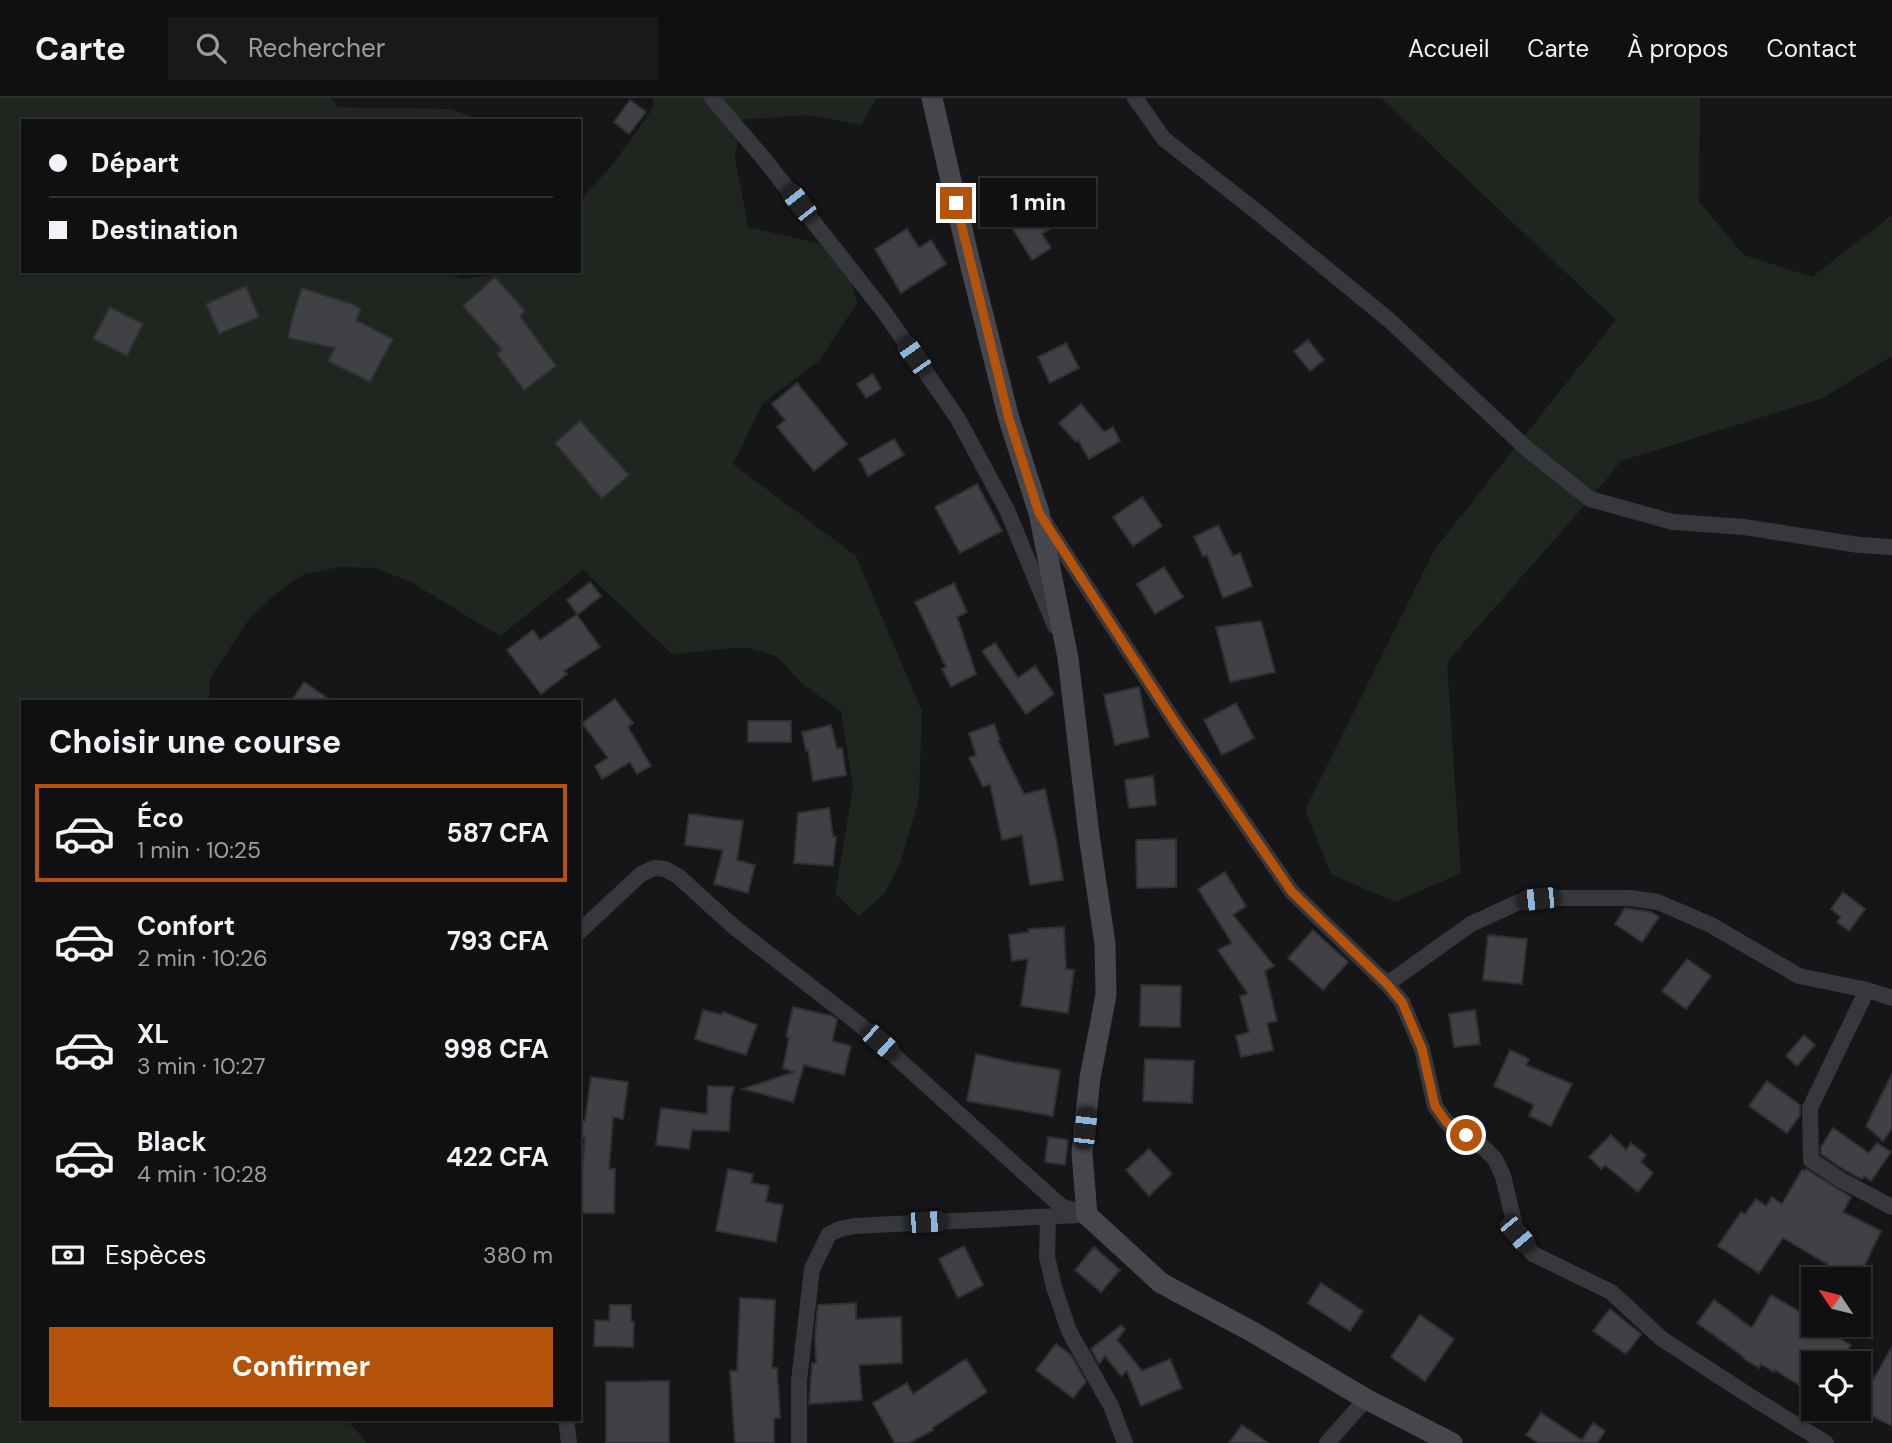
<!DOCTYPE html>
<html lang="fr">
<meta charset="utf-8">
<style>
body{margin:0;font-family:"DM Sans",sans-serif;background:#19191b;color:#f1f3f6;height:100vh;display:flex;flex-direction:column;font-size:26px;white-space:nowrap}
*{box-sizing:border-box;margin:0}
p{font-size:23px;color:#9c9d9f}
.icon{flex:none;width:38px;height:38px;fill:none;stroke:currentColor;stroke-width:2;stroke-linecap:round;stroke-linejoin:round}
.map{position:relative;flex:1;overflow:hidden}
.sheet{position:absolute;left:21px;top:602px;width:560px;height:721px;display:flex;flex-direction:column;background:#101012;border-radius:0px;box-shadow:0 2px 5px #0004,0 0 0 2px #303032}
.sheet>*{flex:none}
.top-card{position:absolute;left:21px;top:21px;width:560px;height:154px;border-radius:0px;box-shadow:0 2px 5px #0004,0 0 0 2px #303032;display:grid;align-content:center;height:154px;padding:0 28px;background:#101012}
.needle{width:46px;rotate:305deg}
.tools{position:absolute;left:1801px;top:1169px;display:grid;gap:14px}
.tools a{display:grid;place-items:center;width:70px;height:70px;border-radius:0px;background:#101012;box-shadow:0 2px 5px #0004,0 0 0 2px #303032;font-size:35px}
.end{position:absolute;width:32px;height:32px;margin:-16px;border:9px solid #b45309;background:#fff;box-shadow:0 0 0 4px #fff}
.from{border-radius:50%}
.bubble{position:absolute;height:49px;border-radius:0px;background:#101012;box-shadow:0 2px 5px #0004,0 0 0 2px #303032;font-size:23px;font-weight:700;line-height:49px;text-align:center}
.car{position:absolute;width:21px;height:42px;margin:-21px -10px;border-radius:9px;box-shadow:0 0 5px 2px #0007;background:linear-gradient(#222 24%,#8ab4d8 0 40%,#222 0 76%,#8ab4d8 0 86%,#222 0)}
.top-card b{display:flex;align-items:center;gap:24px;height:66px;font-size:26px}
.top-card b+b{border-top:2px solid #303032}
.top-card i{width:18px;height:18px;background:#f1f3f6}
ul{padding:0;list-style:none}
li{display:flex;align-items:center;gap:21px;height:98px;margin:0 14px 10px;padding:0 14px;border:4px solid transparent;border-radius:0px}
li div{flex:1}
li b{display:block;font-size:26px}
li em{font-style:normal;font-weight:700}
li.on{border-color:#b45309}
li>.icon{width:63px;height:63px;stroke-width:1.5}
h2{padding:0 28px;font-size:32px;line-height:84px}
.pay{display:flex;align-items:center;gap:18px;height:77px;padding:0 28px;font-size:26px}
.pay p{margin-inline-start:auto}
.button{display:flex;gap:14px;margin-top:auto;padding:14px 28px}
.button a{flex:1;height:80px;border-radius:0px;background:#b45309;color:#fff;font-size:28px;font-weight:700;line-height:80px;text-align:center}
header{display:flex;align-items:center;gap:42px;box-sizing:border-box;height:98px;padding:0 35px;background:#101012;border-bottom:2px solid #303032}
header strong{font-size:33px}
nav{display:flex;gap:38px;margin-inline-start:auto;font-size:24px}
.search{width:490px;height:63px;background:#19191b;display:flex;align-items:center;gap:18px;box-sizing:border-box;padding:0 24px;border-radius:0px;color:#9c9d9f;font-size:26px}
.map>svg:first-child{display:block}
</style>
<header>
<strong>Carte</strong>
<div class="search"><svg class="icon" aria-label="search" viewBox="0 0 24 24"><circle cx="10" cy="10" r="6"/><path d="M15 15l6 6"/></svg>Rechercher</div>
<nav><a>Accueil</a><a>Carte</a><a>À propos</a><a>Contact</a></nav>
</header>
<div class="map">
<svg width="1892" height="1345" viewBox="0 0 1892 1345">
<rect width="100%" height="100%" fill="#161618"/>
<path fill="#1e261f" d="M 0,0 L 331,0 L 337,9 L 450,11 L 485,23 L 23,23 L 23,173 L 450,173 L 460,181 L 495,176 L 500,173 L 579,173 L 579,103 L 610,70 L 653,10 L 653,0 L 877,0 L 861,27 L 808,17 L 741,22 L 735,59 L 748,129 L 820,146 L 847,169 L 857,205 L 818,264 L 763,305 L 733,366 L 856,458 L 922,613 L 919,701 L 900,765 L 885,795 L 859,818 L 835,796 L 853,689 L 841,613 L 801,585 L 778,559 L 746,549 L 672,556 L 583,472 L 500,538 L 411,484 L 376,470 L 340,469 L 304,476 L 275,496 L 249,521 L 210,580 L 209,604 L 23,604 L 23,1321 L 346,1321 L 367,1345 L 0,1345 Z
M 1381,0 L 1700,0 L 1699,104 L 1744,157 L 1812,179 L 1892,117 L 1892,258 L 1823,300 L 1621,363 L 1590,401 L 1447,564 L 1461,775 L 1395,804 L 1331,776 L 1305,712 L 1435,451 L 1616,222 Z"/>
<path fill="#404145" stroke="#303034" stroke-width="2" d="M 630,2 L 646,14 L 629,36 L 614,24 Z
M 1042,112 L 1053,129 L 1042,136 L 1051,150 L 1032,162 L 1013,131 Z
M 907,131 L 919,150 L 931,142 L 946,166 L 901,195 L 875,151 Z
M 495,179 L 525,213 L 520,218 L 556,268 L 524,292 L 497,256 L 502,252 L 463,208 Z
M 246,188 L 259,219 L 219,236 L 206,206 Z
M 302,190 L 352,206 L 361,211 L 356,222 L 393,241 L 370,284 L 328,263 L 335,250 L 288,240 L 293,217 Z
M 110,209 L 143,226 L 127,258 L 93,241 Z
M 1308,242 L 1324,262 L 1310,273 L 1294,253 Z
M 1066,245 L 1079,270 L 1050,285 L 1038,259 Z
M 873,276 L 881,291 L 866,300 L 857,286 Z
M 797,285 L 847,346 L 814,373 L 777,329 L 785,322 L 772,306 Z
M 1081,306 L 1104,334 L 1113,329 L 1120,343 L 1089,361 L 1078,342 L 1076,344 L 1059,325 Z
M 580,323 L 629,377 L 602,401 L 555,345 Z
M 894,341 L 904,357 L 868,378 L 859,361 Z
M 977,386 L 1002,433 L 960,455 L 935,409 Z
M 1142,399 L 1162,428 L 1133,448 L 1113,419 Z
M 1218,427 L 1233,458 L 1240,455 L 1252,488 L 1223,500 L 1207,457 L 1203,458 L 1194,439 Z
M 1164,469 L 1183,499 L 1155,516 L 1137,486 Z
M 590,484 L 601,498 L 577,517 L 600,549 L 564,573 L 567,576 L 541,596 L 507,552 L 533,532 L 540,542 L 577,516 L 567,502 Z
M 954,485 L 967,514 L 957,519 L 976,576 L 951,589 L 942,571 L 946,569 L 915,504 Z
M 1261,523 L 1275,574 L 1230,584 L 1216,529 Z
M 995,545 L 1018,580 L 1035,568 L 1054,596 L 1026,616 L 982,553 Z
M 304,584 L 333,604 L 291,604 Z
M 1139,589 L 1149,639 L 1115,647 L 1104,597 Z
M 615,601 L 633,625 L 628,629 L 651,668 L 637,676 L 630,664 L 602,681 L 595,668 L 608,660 L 582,625 Z
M 1236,605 L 1254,640 L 1222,657 L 1204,622 Z
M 748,623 L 791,623 L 791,644 L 748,644 Z
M 994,626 L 1000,642 L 998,643 L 1024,696 L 1045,691 L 1057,746 L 1063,782 L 1030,787 L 1022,737 L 1002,742 L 990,686 L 983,689 L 969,660 L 976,657 L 969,635 Z
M 831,627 L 837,651 L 842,650 L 846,677 L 813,683 L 808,652 L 806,653 L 802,634 Z
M 1153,678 L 1156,707 L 1129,710 L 1125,682 Z
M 829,710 L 833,739 L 836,739 L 833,768 L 794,765 L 798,715 Z
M 689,716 L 743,723 L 737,762 L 755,767 L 748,795 L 714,786 L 723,752 L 685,747 Z
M 1176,741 L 1176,789 L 1137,790 L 1136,742 Z
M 1225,774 L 1246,808 L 1233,817 L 1274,868 L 1265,873 L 1277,923 L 1267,925 L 1273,952 L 1241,959 L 1236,938 L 1249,934 L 1240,898 L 1248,896 L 1218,852 L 1232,845 L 1198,791 Z
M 1843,794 L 1865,811 L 1849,833 L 1837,824 L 1841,819 L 1831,811 Z
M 1625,810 L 1651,814 L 1659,819 L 1642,844 L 1615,826 Z
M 1064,829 L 1066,871 L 1074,872 L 1068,915 L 1021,908 L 1028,861 L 1012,863 L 1009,837 L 1029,834 L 1028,831 Z
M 1313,832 L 1348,864 L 1323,892 L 1288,860 Z
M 1488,837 L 1527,841 L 1522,886 L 1483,882 Z
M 1687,861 L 1711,878 L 1686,911 L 1662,893 Z
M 1141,887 L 1181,888 L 1180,929 L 1140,928 Z
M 793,909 L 832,918 L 837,922 L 832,943 L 851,948 L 844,977 L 804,967 L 793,1004 L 743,991 L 794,974 L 783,970 L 789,940 L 786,939 Z
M 703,912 L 722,917 L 723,914 L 757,927 L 746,957 L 695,941 Z
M 1475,912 L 1480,946 L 1454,949 L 1449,916 Z
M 1804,937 L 1815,947 L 1797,968 L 1786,958 Z
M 1510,952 L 1529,961 L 1526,967 L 1572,986 L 1551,1028 L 1529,1018 L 1534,1007 L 1494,988 Z
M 976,956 L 1011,964 L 1060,972 L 1053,1018 L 967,1003 Z
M 1145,961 L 1194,963 L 1192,1005 L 1143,1003 Z
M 1892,976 L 1892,1030 L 1883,1043 L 1866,1028 Z
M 591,979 L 628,984 L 623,1021 L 613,1019 L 609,1071 L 615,1071 L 614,1115 L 580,1115 L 581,1071 L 582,1071 L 585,1040 L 579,1040 L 579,1023 L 585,1023 Z
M 1767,983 L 1800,1007 L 1800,1017 L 1787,1035 L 1749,1008 Z
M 708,988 L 734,989 L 731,999 L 729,1033 L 692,1032 L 689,1051 L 656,1047 L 661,1010 L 707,1016 Z
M 1833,1030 L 1869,1055 L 1877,1045 L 1891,1054 L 1871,1083 L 1864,1078 L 1862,1081 L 1846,1073 L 1821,1056 L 1821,1049 Z
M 1611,1037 L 1626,1052 L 1631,1045 L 1646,1057 L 1641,1064 L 1653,1075 L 1638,1094 L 1605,1067 L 1601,1071 L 1589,1059 Z
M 1048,1039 L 1068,1042 L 1065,1067 L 1045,1064 Z
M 1149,1051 L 1172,1076 L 1149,1098 L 1126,1072 Z
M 728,1071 L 753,1076 L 751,1085 L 769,1088 L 766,1104 L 783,1107 L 776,1144 L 716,1133 Z
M 1806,1071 L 1851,1099 L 1843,1114 L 1881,1133 L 1858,1181 L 1820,1181 L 1827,1166 L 1783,1140 L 1759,1175 L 1718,1148 L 1741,1114 L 1745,1116 L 1756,1101 L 1766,1108 L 1772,1099 L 1782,1106 L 1802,1072 L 1805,1073 Z
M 964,1148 L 983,1187 L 958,1200 L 939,1161 Z
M 1094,1149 L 1120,1172 L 1101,1194 L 1075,1172 Z
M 1321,1185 L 1363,1213 L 1350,1233 L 1308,1205 Z
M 1771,1197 L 1802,1215 L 1801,1216 L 1813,1224 L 1813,1227 L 1829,1227 L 1826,1232 L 1851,1247 L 1840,1265 L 1813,1265 L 1813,1296 L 1775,1272 L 1774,1274 L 1761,1266 L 1759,1270 L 1743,1260 L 1744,1259 L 1697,1225 L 1714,1202 L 1752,1230 Z
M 740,1200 L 775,1202 L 772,1270 L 777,1270 L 780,1320 L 774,1320 L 774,1345 L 735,1345 L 730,1273 L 737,1273 Z
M 856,1205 L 856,1221 L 901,1219 L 902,1265 L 859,1267 L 862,1302 L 809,1306 L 812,1265 L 816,1265 L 815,1237 L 818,1207 Z
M 610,1207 L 631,1207 L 631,1223 L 634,1224 L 633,1249 L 594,1248 L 595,1222 L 609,1223 Z
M 1610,1211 L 1641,1236 L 1626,1256 L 1593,1233 Z
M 1420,1217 L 1454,1241 L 1425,1283 L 1391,1259 Z
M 1121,1227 L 1125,1231 L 1117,1242 L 1142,1273 L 1170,1261 L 1182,1290 L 1141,1308 L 1127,1273 L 1121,1278 L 1105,1258 L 1099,1266 L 1091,1251 Z
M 1056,1246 L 1071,1257 L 1086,1284 L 1073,1300 L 1036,1272 Z
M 1892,1249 L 1892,1328 L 1858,1311 L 1858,1280 L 1870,1287 Z
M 966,1261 L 987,1294 L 932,1330 L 933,1332 L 909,1345 L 895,1345 L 873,1305 L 907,1285 L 913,1296 Z
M 669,1283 L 669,1345 L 606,1345 L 606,1284 Z
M 1541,1315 L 1582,1342 L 1593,1325 L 1605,1333 L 1597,1345 L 1539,1345 L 1526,1337 Z
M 1242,1327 L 1268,1345 L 1229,1345 Z"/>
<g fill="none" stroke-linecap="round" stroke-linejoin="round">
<path stroke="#37383d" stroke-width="16" d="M 712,0 L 764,61 L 885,215 L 958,321 L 1007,412 L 1055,528
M 1135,0 L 1164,41 L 1256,113 L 1389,222 L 1526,350 L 1590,401 L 1673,424 L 1744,429 L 1859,447 L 1892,449
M 1044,423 L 1176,626 L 1292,794 L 1387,886 L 1402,904 L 1422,951 L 1435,1008 L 1447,1025 L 1484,1050 L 1495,1061 L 1503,1078 L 1517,1136 L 1533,1156 L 1611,1194 L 1662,1241 L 1756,1302 L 1826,1345
M 579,834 L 641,776 L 654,770 L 665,771 L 678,778 L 733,828 L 859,926 L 1061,1108 L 1087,1117
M 1387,886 L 1471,826 L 1521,803 L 1556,800 L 1629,800 L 1658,804 L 1711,827 L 1799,878 L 1867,892 L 1892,900
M 1867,892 L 1810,1010 L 1811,1062 L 1841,1082 L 1892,1109
M 1048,1120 L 1047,1159 L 1054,1189 L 1069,1233 L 1111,1308 L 1125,1345
M 566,1321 L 569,1345
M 799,1345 L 799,1283 L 812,1171 L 829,1136 L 840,1131 L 854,1128 L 1080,1117
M 1327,1345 L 1366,1301"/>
<path stroke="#45474d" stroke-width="21" d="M 932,0 L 968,157 L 1009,321 L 1039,415 L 1068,560 L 1089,737 L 1105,846 L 1106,897 L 1090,980 L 1082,1055 L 1087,1117 L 1161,1185 L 1251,1233 L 1366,1301 L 1452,1345"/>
</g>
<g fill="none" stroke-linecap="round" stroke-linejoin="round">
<path stroke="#b45309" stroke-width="9" d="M 956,105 L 1009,321 L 1039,415 L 1176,626 L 1292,794 L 1387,886 L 1402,904 L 1422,951 L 1435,1008 L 1447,1025 L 1466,1037"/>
</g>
</svg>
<div class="tools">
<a><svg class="needle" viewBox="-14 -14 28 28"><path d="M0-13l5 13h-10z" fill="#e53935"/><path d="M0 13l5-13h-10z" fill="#9c9d9f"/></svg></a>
<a><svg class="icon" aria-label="locate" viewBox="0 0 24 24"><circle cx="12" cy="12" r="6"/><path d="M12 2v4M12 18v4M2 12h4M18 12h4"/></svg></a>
</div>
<i class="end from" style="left:1466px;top:1037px"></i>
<i class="end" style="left:956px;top:105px"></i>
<div class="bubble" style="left:980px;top:80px;width:116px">1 min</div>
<i class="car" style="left:799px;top:105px;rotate:322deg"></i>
<i class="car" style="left:914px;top:258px;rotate:325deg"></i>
<i class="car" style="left:1538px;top:801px;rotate:264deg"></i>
<i class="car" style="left:880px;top:944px;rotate:132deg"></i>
<i class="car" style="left:1085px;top:1030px;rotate:6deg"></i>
<i class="car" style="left:926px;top:1124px;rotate:87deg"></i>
<i class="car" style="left:1517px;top:1136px;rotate:140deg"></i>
<div class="top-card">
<b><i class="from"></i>Départ</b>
<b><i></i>Destination</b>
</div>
<section class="sheet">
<h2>Choisir une course</h2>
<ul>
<li class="on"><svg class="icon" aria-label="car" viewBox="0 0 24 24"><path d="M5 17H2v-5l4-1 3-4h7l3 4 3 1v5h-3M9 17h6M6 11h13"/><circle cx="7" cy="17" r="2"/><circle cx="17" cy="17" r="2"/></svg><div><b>Éco</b><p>1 min · 10:25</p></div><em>587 CFA</em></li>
<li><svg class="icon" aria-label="car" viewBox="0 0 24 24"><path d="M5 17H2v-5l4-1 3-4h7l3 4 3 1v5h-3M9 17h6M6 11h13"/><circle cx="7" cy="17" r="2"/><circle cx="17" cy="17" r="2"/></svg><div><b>Confort</b><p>2 min · 10:26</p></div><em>793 CFA</em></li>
<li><svg class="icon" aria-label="car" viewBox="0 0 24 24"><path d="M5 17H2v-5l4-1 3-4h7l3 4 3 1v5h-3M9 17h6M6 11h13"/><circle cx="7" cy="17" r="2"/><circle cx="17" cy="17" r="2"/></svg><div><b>XL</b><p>3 min · 10:27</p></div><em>998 CFA</em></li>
<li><svg class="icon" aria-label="car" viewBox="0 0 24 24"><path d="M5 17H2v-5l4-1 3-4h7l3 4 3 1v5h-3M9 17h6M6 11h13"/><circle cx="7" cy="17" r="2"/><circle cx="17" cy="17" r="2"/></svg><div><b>Black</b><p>4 min · 10:28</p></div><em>422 CFA</em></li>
</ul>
<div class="pay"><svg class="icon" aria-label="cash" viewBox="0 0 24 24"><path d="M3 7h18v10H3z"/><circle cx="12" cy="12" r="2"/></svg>Espèces<p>380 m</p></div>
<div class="button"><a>Confirmer</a></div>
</section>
</div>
